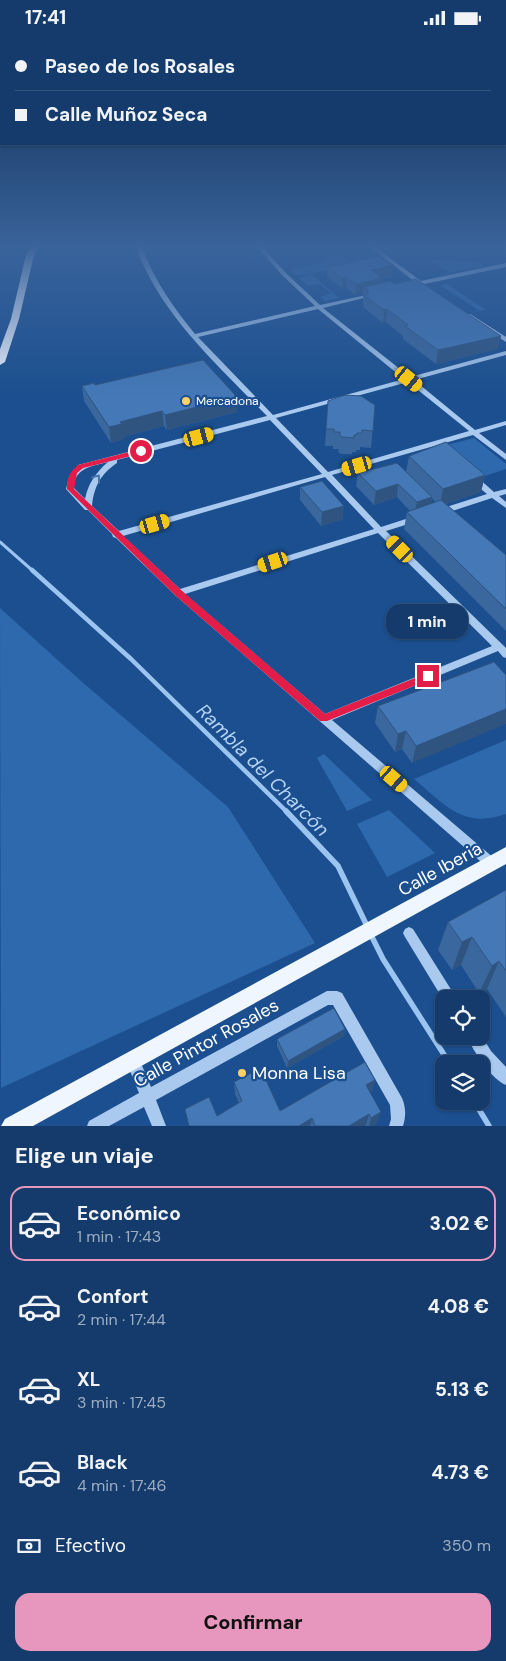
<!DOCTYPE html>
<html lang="es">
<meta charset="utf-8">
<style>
body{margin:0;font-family:"DM Sans",sans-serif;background:#214673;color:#f1f3f6;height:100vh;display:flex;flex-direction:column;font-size:19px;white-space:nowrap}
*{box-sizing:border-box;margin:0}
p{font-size:16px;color:#9dadc1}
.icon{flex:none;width:28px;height:28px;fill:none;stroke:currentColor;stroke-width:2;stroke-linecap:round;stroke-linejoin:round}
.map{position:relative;height:1091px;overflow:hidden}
.drawer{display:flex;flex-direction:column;background:#143b6b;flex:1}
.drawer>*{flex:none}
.guide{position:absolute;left:0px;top:0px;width:506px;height:110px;box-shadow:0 1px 4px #0004,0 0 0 1px #33557e;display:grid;align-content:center;height:110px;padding:0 15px;background:#143b6b}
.buttons{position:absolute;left:435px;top:955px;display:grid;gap:10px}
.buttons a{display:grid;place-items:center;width:55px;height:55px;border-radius:10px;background:#143b6b;box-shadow:0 1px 4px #0004,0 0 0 1px #33557e;font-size:25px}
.end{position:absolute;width:22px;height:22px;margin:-11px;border:6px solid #e11d48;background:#fff;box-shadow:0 0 0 2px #fff}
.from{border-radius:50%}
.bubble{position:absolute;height:35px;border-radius:15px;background:#143b6b;box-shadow:0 1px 4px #0004,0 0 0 1px #33557e;font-size:16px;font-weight:800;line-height:35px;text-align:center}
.car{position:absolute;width:15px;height:30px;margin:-15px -8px;border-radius:6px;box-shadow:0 0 4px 1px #0007;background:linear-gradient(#f5c518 24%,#345 0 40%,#f5c518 0 76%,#345 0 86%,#f5c518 0)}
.guide b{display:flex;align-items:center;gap:18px;height:48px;font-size:19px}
.guide b+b{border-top:1px solid #33557e}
.guide i{width:12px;height:12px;background:#f1f3f6}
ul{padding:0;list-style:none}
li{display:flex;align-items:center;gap:15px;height:75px;margin:0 10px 8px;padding:0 5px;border:2px solid transparent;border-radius:15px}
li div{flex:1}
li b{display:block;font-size:19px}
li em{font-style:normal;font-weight:800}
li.active{border-color:#e797bd}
li>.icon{width:45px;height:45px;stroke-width:1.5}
h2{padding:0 15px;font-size:22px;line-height:60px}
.pay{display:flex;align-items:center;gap:12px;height:55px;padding:0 15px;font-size:19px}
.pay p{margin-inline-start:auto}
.action{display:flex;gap:10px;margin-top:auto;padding:10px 15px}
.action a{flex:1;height:58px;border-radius:15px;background:#e797bd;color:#111;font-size:20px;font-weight:800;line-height:58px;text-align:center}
.status{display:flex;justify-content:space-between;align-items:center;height:35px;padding:0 25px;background:#143b6b;direction:ltr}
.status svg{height:14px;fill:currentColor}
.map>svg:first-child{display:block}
</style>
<div class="status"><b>17:41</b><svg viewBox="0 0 49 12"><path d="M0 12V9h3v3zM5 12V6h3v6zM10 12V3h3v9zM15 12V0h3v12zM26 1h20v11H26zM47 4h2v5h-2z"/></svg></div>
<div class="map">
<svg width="506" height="1091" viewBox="0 0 506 1091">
<rect width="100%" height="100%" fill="#1b4f8f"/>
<path fill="#2e69ad" d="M 326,222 L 344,222 L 355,231 L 301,240 L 296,240 L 291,235 L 293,233 L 314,230 L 326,225 Z
M 429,225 L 477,227 L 484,231 L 450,238 Z
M 312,240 L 339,263 L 325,266 L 321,262 L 331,258 L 320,249 L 307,250 L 299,243 Z
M 447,249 L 486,275 L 480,276 L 440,250 Z
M 474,403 L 506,429 L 506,434 L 482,442 L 443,411 Z
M 0,573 L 81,646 L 228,772 L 315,908 L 1,1053 Z
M 506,705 L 506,779 C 463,794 445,770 414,744 Z
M 324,719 L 372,765 L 347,776 L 317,723 Z
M 389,775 L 435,818 L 387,842 L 357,789 Z"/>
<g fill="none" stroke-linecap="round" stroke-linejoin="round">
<path stroke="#9cc4f0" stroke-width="3" d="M 0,507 L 33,536"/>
<path stroke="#9cc4f0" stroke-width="4.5" d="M 32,535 L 131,624 L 287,777"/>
<path stroke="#9cc4f0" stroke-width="5.5" d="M 286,776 L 338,831 L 367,891
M 371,900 L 383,924 L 450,1029
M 474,1066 L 489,1091"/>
<path fill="#a9c9ee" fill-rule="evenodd" d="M 136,212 L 142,212 C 154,245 173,272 195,299 L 315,271 L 283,241 L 257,212 L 262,212 L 287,239 L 320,270 L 376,258 L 376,260 L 323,273 L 410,342 L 506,316 L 506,320 L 414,345 L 475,395 L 506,386 L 506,390 L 479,398 L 506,419 L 506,425 L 473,400 L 332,440 L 381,492 L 412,482 L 418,482 L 419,484 L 418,486 L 386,496 L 506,613 L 506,623 L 503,622 L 498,616 L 332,685 L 495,824 L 497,828 L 495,832 L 491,834 L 487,832 L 175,560 L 116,503 L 113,502 L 112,499 L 88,475 L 85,475 L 66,454 L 69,442 L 78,430 L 267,381 C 218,330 161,281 136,212 ZM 318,274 L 404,344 L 273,380 L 198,302 ZM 408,347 L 469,396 L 328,437 L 276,383 ZM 270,385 L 322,439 L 119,496 L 92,471 C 94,451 101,439 117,428 L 117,425 ZM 108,427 C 96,437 88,449 85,464 L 74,453 C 74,433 92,431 108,427 ZM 325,442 L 374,494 L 180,554 L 123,501 ZM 378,498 L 492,611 L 325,679 L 185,559 Z
M 370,212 L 375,212 L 421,246 L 506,228 L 506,232 L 424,249 L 424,251 L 419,250 L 411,252 L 408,250 L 409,249 L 415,247 Z
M 466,279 L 470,279 L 506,302 L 506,307 L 466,281 Z
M 471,442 L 477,442 L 494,457 L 506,454 L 506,459 L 499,461 L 506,467 L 506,473 L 492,463 L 443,479 L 437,479 L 436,477 L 437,475 L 487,459 L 471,446 L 470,444 Z
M 409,892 L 413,894 L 457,964 L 444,964 L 444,966 L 405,902 L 403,898 L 405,894 Z
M 327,956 L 337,956 L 342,958 L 402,1063 C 406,1072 406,1082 403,1091 L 389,1091 L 391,1084 L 390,1070 L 333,970 L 328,970 L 156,1065 L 166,1091 L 152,1091 L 144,1072 L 109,1091 L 87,1091 L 89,1086 L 139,1058 L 126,1026 L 128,1021 L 133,1019 L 138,1021 L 151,1052 Z
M 481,1000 L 491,1016 L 506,1032 L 506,1050 C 491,1044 473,1016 467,1001 L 481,1001 Z"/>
<path fill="#f0f6ff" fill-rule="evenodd" d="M 31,212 L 38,212 L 34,220 L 19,284 L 5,327 L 0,330 L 0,314 L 11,284 L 26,220 Z
M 506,812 L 506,829 L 33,1091 L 1,1091 L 5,1084 Z"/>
</g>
<path fill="#3a679d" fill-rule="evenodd" d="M 328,232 L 392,241 L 382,243 L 382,248 L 498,314 L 436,329 L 403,304 L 403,301 L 386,287 L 383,288 L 363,272 L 363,258 L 355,260 L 346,252 L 342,253 L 327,242 Z
M 95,350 L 237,362 L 237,377 L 167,395 L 164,391 L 123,402 L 124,404 L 111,408 L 84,366 L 82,351 Z
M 328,366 L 375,370 L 371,413 L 360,412 L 360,415 L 356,415 L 356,417 L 352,417 L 352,419 L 341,419 L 338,417 L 339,414 L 333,414 L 333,411 L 325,411 Z
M 409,421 L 485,440 L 481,457 L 446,469 L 506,520 L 506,596 L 404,494 L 407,477 L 410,476 L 397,462 L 374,470 L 356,451 L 358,438 L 406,437 ZM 432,463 L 435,467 L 431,468 Z
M 300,452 L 343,484 L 321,491 L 300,465 Z
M 506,640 L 412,728 L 402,714 L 395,717 L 375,688 L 378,671 Z
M 506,855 L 506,982 L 487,954 L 479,958 L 461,930 L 452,935 L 438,915 L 448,887 Z
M 345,994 L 344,1001 L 287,1033 L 277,1011 L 277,1004 Z
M 375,1045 L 372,1057 L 370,1057 L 377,1088 L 372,1091 L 366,1091 L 366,1090 L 363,1091 L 189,1091 L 185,1074 L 217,1081 L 239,1068 L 235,1059 L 234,1047 L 264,1046 L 280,1076 Z"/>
<path fill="#305480" d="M 393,230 L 392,241 L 370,245 L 371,235 Z
M 346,242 L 346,252 L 342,253 L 342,243 Z
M 382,243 L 381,253 L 364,252 L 363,258 L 355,260 L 356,249 Z
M 387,274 L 386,287 L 383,288 L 384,275 Z
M 501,301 L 498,314 L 436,329 L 438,315 Z
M 237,362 L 237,377 L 167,395 L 165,380 Z
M 162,376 L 164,391 L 123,402 L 124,404 L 111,408 L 109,392 L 120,387 Z
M 485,440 L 481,457 L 440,471 L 443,454 Z
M 398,449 L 397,462 L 374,470 L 376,456 Z
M 432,462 L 429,475 L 414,480 L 417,467 Z
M 344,471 L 343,484 L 321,491 L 322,477 Z
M 506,674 L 506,689 L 412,728 L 416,711 Z
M 406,696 L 402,714 L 395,717 L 398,699 Z
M 472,902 L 461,930 L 452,935 L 462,907 Z
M 499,926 L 487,954 L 479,958 L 492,931 Z
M 345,994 L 344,1001 L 287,1033 L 288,1026 Z
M 375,1045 L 372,1057 L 363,1062 L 366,1050 Z
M 381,1077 L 377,1088 L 372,1091 L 369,1091 L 371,1083 Z
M 369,1079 L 366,1090 L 363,1091 L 349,1091 Z
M 312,1083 L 310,1091 L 299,1091 Z"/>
<path fill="#4478b7" stroke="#305480" d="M 379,221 L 393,230 L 371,235 L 382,243 L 356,249 L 346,242 L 342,243 L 328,232 Z
M 416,244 L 501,301 L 438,315 L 405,291 L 408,290 L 387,274 L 384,275 L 364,260 L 369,259 L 366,257 L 369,256 L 364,252 L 390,246 L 394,249 Z
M 203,325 L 237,362 L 165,380 L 162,376 L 120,387 L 122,389 L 109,392 L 82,351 L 94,348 L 95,350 Z
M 345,360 L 361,361 L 375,370 L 373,396 L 362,395 L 362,398 L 357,398 L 357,400 L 354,400 L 354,403 L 342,402 L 340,400 L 340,397 L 334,397 L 334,394 L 326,394 L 328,366 Z
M 446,407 L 485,440 L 443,454 L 409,421 Z
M 397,428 L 432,462 L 417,467 L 398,449 L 376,456 L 358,438 Z
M 322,446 L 344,471 L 322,477 L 300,452 Z
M 441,465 L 506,520 L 506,574 L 407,477 Z
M 494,627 L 506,640 L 506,674 L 416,711 L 406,696 L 398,699 L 378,671 Z
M 506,855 L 506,936 L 499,926 L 492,931 L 472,902 L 462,907 L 448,887 Z
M 334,973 L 345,994 L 288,1026 L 277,1004 Z
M 365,1027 L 375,1045 L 366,1050 L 381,1077 L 371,1083 L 369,1079 L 349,1091 L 315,1091 L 312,1083 L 299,1091 L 189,1091 L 185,1074 L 209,1062 L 217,1081 L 242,1066 L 234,1047 L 259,1034 L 264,1046 L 266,1045 L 280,1076 Z"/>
<defs><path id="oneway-chevron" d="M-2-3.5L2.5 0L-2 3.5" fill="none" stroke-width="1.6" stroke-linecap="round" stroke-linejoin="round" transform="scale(1.25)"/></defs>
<use stroke="#4674ac" href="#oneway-chevron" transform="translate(97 443) rotate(-53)"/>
<linearGradient id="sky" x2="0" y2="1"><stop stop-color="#0f2b4f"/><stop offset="0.58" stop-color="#39639b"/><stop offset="1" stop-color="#39639b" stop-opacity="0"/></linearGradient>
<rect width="506" height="364" fill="url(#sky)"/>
<path fill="#e11d48" d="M 141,414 L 144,416 L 143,418 L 83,433 L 77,438 L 74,454 L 181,555 L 325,679 L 425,639 L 431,639 L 431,644 L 327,686 L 320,686 L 175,560 L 67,454 C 67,443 69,438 78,430 Z"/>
<g fill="#ffd166" stroke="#1b4f8f" stroke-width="2">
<circle cx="186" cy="366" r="5"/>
<circle cx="242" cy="1038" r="5"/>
</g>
<g text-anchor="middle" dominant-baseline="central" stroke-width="4.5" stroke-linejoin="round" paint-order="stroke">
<g font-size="12" fill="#fff" stroke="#1b4f8f" text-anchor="start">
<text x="196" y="366">Mercadona</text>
</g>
<g font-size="18" fill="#fff" stroke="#1b4f8f">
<text transform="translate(440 834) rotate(-29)">Calle Iberia</text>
<text transform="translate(206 1008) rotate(-29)">Calle Pintor Rosales</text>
</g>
<g font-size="18" fill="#fff" stroke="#1b4f8f" text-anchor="start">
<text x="252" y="1038">Monna Lisa</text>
</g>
<g font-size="19" font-style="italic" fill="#b5d3f5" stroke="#1b4f8f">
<text transform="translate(263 735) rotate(45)">Rambla del Charcón</text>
</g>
</g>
</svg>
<div class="buttons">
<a><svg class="icon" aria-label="locate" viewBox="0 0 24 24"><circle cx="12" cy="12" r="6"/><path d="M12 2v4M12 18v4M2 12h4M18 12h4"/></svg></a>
<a><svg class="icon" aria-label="layers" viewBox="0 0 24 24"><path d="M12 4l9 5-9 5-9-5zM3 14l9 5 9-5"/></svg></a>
</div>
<i class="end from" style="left:141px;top:416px"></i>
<i class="end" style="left:428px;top:641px"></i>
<div class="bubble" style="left:386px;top:569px;width:82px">1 min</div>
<i class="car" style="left:409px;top:344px;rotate:129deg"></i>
<i class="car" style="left:199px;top:402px;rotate:75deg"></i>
<i class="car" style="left:357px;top:431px;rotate:254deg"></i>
<i class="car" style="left:155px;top:489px;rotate:74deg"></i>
<i class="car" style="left:400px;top:514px;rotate:315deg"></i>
<i class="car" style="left:273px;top:527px;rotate:252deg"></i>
<i class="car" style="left:394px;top:744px;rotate:131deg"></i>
<div class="guide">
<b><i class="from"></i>Paseo de los Rosales</b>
<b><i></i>Calle Muñoz Seca</b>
</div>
</div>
<section class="drawer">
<h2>Elige un viaje</h2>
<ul>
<li class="active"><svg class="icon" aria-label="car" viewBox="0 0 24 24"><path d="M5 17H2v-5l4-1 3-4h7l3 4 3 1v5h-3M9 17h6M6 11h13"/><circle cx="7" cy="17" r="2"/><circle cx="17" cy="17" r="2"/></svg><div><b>Económico</b><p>1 min · 17:43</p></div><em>3.02 €</em></li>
<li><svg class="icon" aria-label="car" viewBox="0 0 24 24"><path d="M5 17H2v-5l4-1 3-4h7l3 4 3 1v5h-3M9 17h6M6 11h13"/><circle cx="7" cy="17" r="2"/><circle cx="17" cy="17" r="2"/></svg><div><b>Confort</b><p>2 min · 17:44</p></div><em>4.08 €</em></li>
<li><svg class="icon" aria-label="car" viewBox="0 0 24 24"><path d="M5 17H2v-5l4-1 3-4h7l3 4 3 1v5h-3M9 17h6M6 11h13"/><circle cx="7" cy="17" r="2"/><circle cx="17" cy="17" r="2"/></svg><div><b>XL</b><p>3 min · 17:45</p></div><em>5.13 €</em></li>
<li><svg class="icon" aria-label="car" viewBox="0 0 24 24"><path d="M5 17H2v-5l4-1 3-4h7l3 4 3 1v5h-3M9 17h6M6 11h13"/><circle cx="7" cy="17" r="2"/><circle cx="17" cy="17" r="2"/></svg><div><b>Black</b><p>4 min · 17:46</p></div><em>4.73 €</em></li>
</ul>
<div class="pay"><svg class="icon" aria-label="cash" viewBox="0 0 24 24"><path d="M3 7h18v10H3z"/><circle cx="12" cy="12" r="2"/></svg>Efectivo<p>350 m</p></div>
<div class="action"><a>Confirmar</a></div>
</section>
